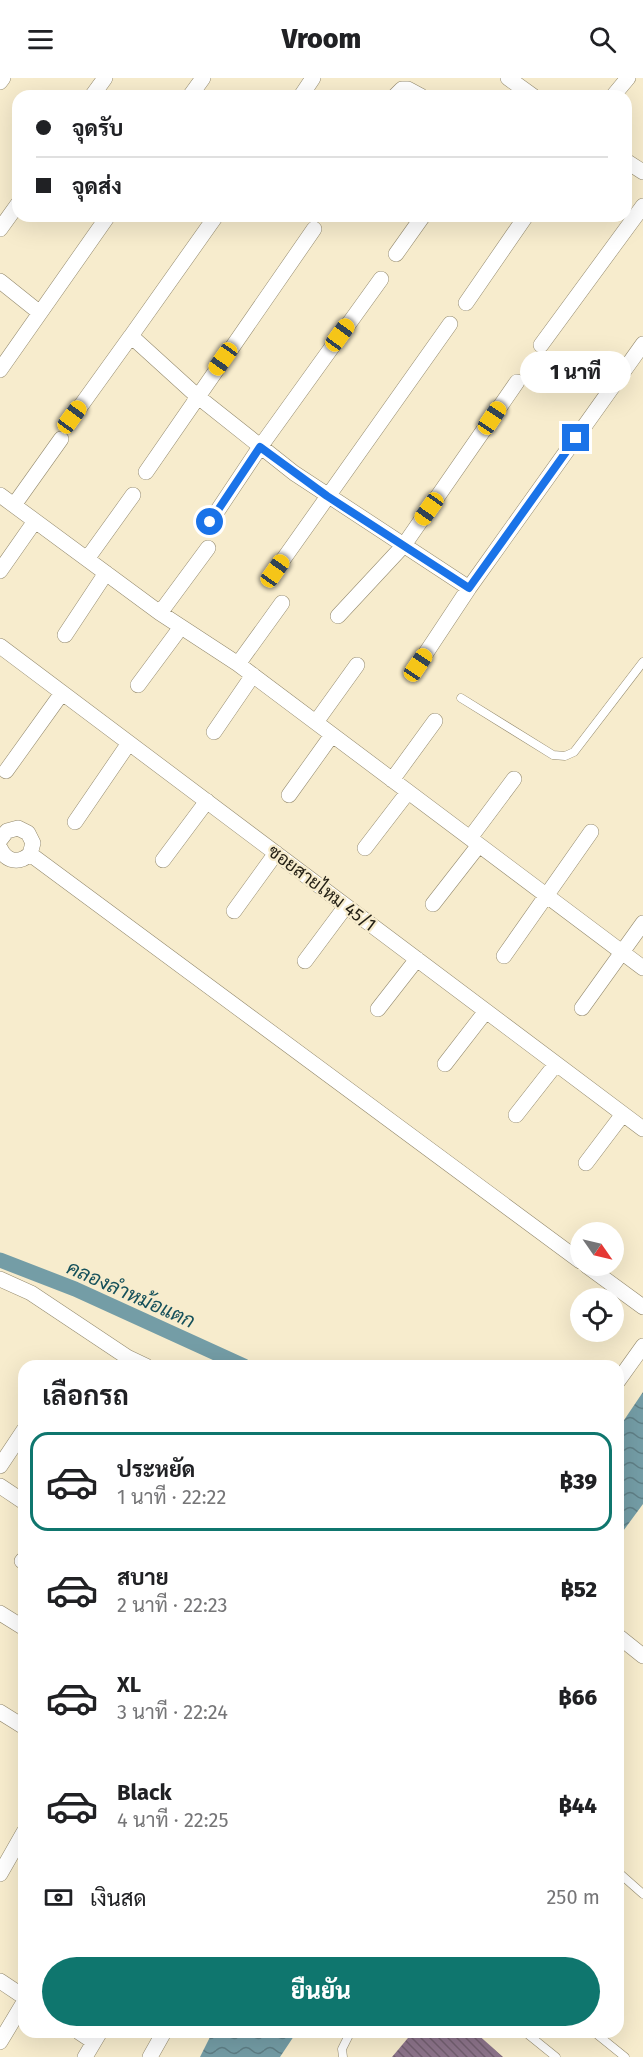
<!DOCTYPE html>
<html lang="th">
<meta charset="utf-8">
<style>
body{margin:0;font-family:"Fira Sans",Sarabun,sans-serif;background:#f2f2f2;color:#202124;height:100vh;display:flex;flex-direction:column;font-size:22px;white-space:nowrap}
*{box-sizing:border-box;margin:0}
p{font-size:20px;color:#757577}
.icon{flex:none;width:33px;height:33px;fill:none;stroke:currentColor;stroke-width:2;stroke-linecap:round;stroke-linejoin:round}
.map{position:relative;flex:1;overflow:hidden}
.side{position:absolute;left:18px;top:1282px;width:606px;height:678px;display:flex;flex-direction:column;background:#fff;border-radius:18px;box-shadow:0 6px 24px #0002}
.side>*{flex:none}
.guide{position:absolute;left:12px;top:12px;width:620px;height:132px;border-radius:18px;box-shadow:0 6px 24px #0002;display:grid;align-content:center;height:132px;padding:0 24px;background:#fff}
.needle{width:39px;rotate:124deg}
.buttons{position:absolute;left:570px;top:1144px;display:grid;gap:12px}
.buttons a{display:grid;place-items:center;width:54px;height:54px;border-radius:50%;background:#fff;box-shadow:0 6px 24px #0002;font-size:30px}
.end{position:absolute;width:27px;height:27px;margin:-14px;border:8px solid #1a73e8;background:#fff;box-shadow:0 0 0 3px #fff}
.from{border-radius:50%}
.bubble{position:absolute;height:42px;border-radius:21px;background:#fff;box-shadow:0 6px 24px #0002;font-size:20px;font-weight:800;line-height:42px;text-align:center}
.car{position:absolute;width:18px;height:36px;margin:-18px -9px;border-radius:8px;box-shadow:0 0 4px 2px #0007;background:linear-gradient(#f5c518 24%,#345 0 40%,#f5c518 0 76%,#345 0 86%,#f5c518 0)}
.guide b{display:flex;align-items:center;gap:21px;height:57px;font-size:22px}
.guide b+b{border-top:2px solid #e0e0e0}
.guide i{width:15px;height:15px;background:#202124}
ul{padding:0;list-style:none}
li{display:flex;align-items:center;gap:18px;height:99px;margin:0 12px 9px;padding:0 12px;border:3px solid transparent;border-radius:18px}
li div{flex:1}
li b{display:block;font-size:22px}
li em{font-style:normal;font-weight:800}
li.current{border-color:#0f766e}
li>.icon{width:54px;height:54px;stroke-width:1.5}
h2{padding:0 24px;font-size:27px;line-height:72px}
.pay{display:flex;align-items:center;gap:15px;height:66px;padding:0 24px;font-size:22px}
.pay p{margin-inline-start:auto}
.cta{display:flex;gap:12px;margin-top:auto;padding:12px 24px}
.cta a{flex:1;height:69px;border-radius:36px;background:#0f766e;color:#fff;font-size:24px;font-weight:800;line-height:69px;text-align:center}
header{display:flex;justify-content:space-between;align-items:center;height:78px;padding:0 24px;background:#fff;font-size:27px;font-weight:800}
.map>svg:first-child{display:block}
</style>
<header><svg class="icon" aria-label="menu" viewBox="0 0 24 24"><path d="M4 6h16M4 12h16M4 18h16"/></svg>Vroom<svg class="icon" aria-label="search" viewBox="0 0 24 24"><circle cx="10" cy="10" r="6"/><path d="M15 15l6 6"/></svg></header>
<div class="map">
<svg width="643" height="1979" viewBox="0 0 643 1979">
<defs>
<pattern id="water-waves" width="16" height="10" patternUnits="userSpaceOnUse" patternTransform="scale(1.5)"><rect width="16" height="10" fill="#749da6"/><path d="M0 5q4-4 8 0t8 0" fill="none" stroke="#5f7f86"/></pattern>
<pattern id="building-back-hatch" width="6" height="6" patternUnits="userSpaceOnUse" patternTransform="scale(1.5)"><rect width="6" height="6" fill="#8d748b"/><path d="M-1 5l2 2M0 0l6 6M5-1l2 2" fill="none" stroke="#735f70"/></pattern>
</defs>
<rect width="100%" height="100%" fill="#f7eccd"/>
<path fill="url(#water-waves)" d="M 643,1314 L 643,1426 L 618,1460 L 618,1351 Z
M 212,1955 L 212,1954 L 296,1955 L 280,1979 L 200,1979 Z"/>
<g fill="none" stroke-linecap="round" stroke-linejoin="round">
<path stroke="#749da6" stroke-width="15" d="M 0,1182 L 75,1211 L 244,1288"/>
</g>
<path fill="url(#building-back-hatch)" d="M 413,1954 L 475,1954 L 503,1979 L 392,1979 Z"/>
<g fill="none" stroke-linecap="round" stroke-linejoin="round">
<g stroke="#948a6e" stroke-width="9">
<path id="lane" d="M 461,620 L 553,677 L 565,678 L 574,674 L 643,584
M 618,1794 L 643,1816
M 525,1954 L 556,1979
M 594,1954 L 625,1979
M 343,1979 L 342,1971 L 350,1955"/>
</g>
<g stroke="#948a6e" stroke-width="16">
<path id="street" d="M 508,0 L 533,18
M 0,4 L 3,0
M 92,18 L 105,0
M 190,18 L 203,0
M 301,18 L 313,0
M 395,18 L 402,11 L 408,11 L 421,18
M 613,18 L 628,0
M 626,83 L 643,94
M 216,138 L 131,258 L 197,318 L 294,395 L 469,510
M 0,151 L 18,126
M 396,176 L 423,138
M 0,203 L 40,235
M 466,225 L 526,138
M 541,267 L 643,128
M 0,292 L 108,138
M 72,340 L 131,258
M 146,394 L 314,151
M 0,417 L 160,535 L 238,586 L 643,890
M 14,427 L 61,361
M 210,444 L 260,369 L 381,201
M 87,481 L 133,417
M 0,493 L 35,443
M 275,493 L 450,246
M 160,535 L 208,470
M 338,538 L 404,467 L 517,304
M 65,557 L 106,495
M 0,568 L 643,1051
M 238,586 L 282,525
M 418,587 L 469,510 L 643,266
M 138,607 L 181,549
M 316,644 L 357,587
M 214,654 L 253,597
M 6,693 L 62,615
M 392,702 L 435,643
M 289,717 L 332,657
M 75,744 L 129,665
M 470,760 L 514,701
M 0,762 L 7,753 L 18,750 L 28,755 L 33,765 L 30,776 C 19,786 6,784 0,770
M 365,770 L 408,714
M 30,776 L 580,1183
M 163,782 L 207,723
M 433,826 L 479,767
M 234,833 L 276,775
M 504,878 L 591,754
M 305,883 L 346,828
M 582,930 L 643,845
M 378,931 L 417,881
M 445,986 L 486,933
M 516,1037 L 556,986
M 586,1085 L 623,1036
M 587,1188 L 643,1229
M 0,1201 L 31,1215 L 127,1279 L 146,1288
M 618,1303 L 643,1268
M 0,1388 L 24,1352
M 0,1408 L 24,1424
M 22,1483 L 24,1481
M 0,1535 L 24,1550
M 618,1558 L 643,1578
M 0,1634 L 24,1649
M 0,1796 L 24,1754
M 0,1903 L 24,1919
M 79,1954 L 94,1964
M 0,1964 L 24,1924
M 85,1979 L 100,1954
M 150,1979 L 164,1954"/>
</g>
<use href="#lane" stroke="#fff" stroke-width="8"/>
<use href="#street" stroke="#fff" stroke-width="15"/>
</g>
<g fill="none" stroke-linecap="round" stroke-linejoin="round">
<path stroke="#1a73e8" stroke-width="8" d="M 210,444 L 260,369 L 327,418 L 469,510 L 576,360"/>
</g>
<g text-anchor="middle" dominant-baseline="central" stroke-width="4.5" stroke-linejoin="round" paint-order="stroke">
<g font-size="18" fill="#231f14" stroke="#f7eccd">
<text transform="translate(322 810) rotate(37)">ซอยสายไหม 45/1</text>
</g>
<g font-size="20" font-style="italic" fill="#15505a" stroke="#f7eccd">
<text transform="translate(131 1216) rotate(24)">คลองลำหม้อแตก</text>
</g>
</g>
</svg>
<div class="buttons">
<a><svg class="needle" viewBox="-14 -14 28 28"><path d="M0-13l5 13h-10z" fill="#e53935"/><path d="M0 13l5-13h-10z" fill="#757577"/></svg></a>
<a><svg class="icon" aria-label="locate" viewBox="0 0 24 24"><circle cx="12" cy="12" r="6"/><path d="M12 2v4M12 18v4M2 12h4M18 12h4"/></svg></a>
</div>
<i class="end from" style="left:210px;top:444px"></i>
<i class="end" style="left:576px;top:360px"></i>
<div class="bubble" style="left:520px;top:273px;width:111px">1 นาที</div>
<i class="car" style="left:340px;top:257px;rotate:36deg"></i>
<i class="car" style="left:223px;top:281px;rotate:215deg"></i>
<i class="car" style="left:72px;top:339px;rotate:36deg"></i>
<i class="car" style="left:492px;top:340px;rotate:34deg"></i>
<i class="car" style="left:429px;top:431px;rotate:215deg"></i>
<i class="car" style="left:275px;top:493px;rotate:35deg"></i>
<i class="car" style="left:418px;top:587px;rotate:34deg"></i>
<div class="guide">
<b><i class="from"></i>จุดรับ</b>
<b><i></i>จุดส่ง</b>
</div>
<section class="side">
<h2>เลือกรถ</h2>
<ul>
<li class="current"><svg class="icon" aria-label="car" viewBox="0 0 24 24"><path d="M5 17H2v-5l4-1 3-4h7l3 4 3 1v5h-3M9 17h6M6 11h13"/><circle cx="7" cy="17" r="2"/><circle cx="17" cy="17" r="2"/></svg><div><b>ประหยัด</b><p>1 นาที · 22:22</p></div><em>฿39</em></li>
<li><svg class="icon" aria-label="car" viewBox="0 0 24 24"><path d="M5 17H2v-5l4-1 3-4h7l3 4 3 1v5h-3M9 17h6M6 11h13"/><circle cx="7" cy="17" r="2"/><circle cx="17" cy="17" r="2"/></svg><div><b>สบาย</b><p>2 นาที · 22:23</p></div><em>฿52</em></li>
<li><svg class="icon" aria-label="car" viewBox="0 0 24 24"><path d="M5 17H2v-5l4-1 3-4h7l3 4 3 1v5h-3M9 17h6M6 11h13"/><circle cx="7" cy="17" r="2"/><circle cx="17" cy="17" r="2"/></svg><div><b>XL</b><p>3 นาที · 22:24</p></div><em>฿66</em></li>
<li><svg class="icon" aria-label="car" viewBox="0 0 24 24"><path d="M5 17H2v-5l4-1 3-4h7l3 4 3 1v5h-3M9 17h6M6 11h13"/><circle cx="7" cy="17" r="2"/><circle cx="17" cy="17" r="2"/></svg><div><b>Black</b><p>4 นาที · 22:25</p></div><em>฿44</em></li>
</ul>
<div class="pay"><svg class="icon" aria-label="cash" viewBox="0 0 24 24"><path d="M3 7h18v10H3z"/><circle cx="12" cy="12" r="2"/></svg>เงินสด<p>250 m</p></div>
<div class="cta"><a>ยืนยัน</a></div>
</section>
</div>
